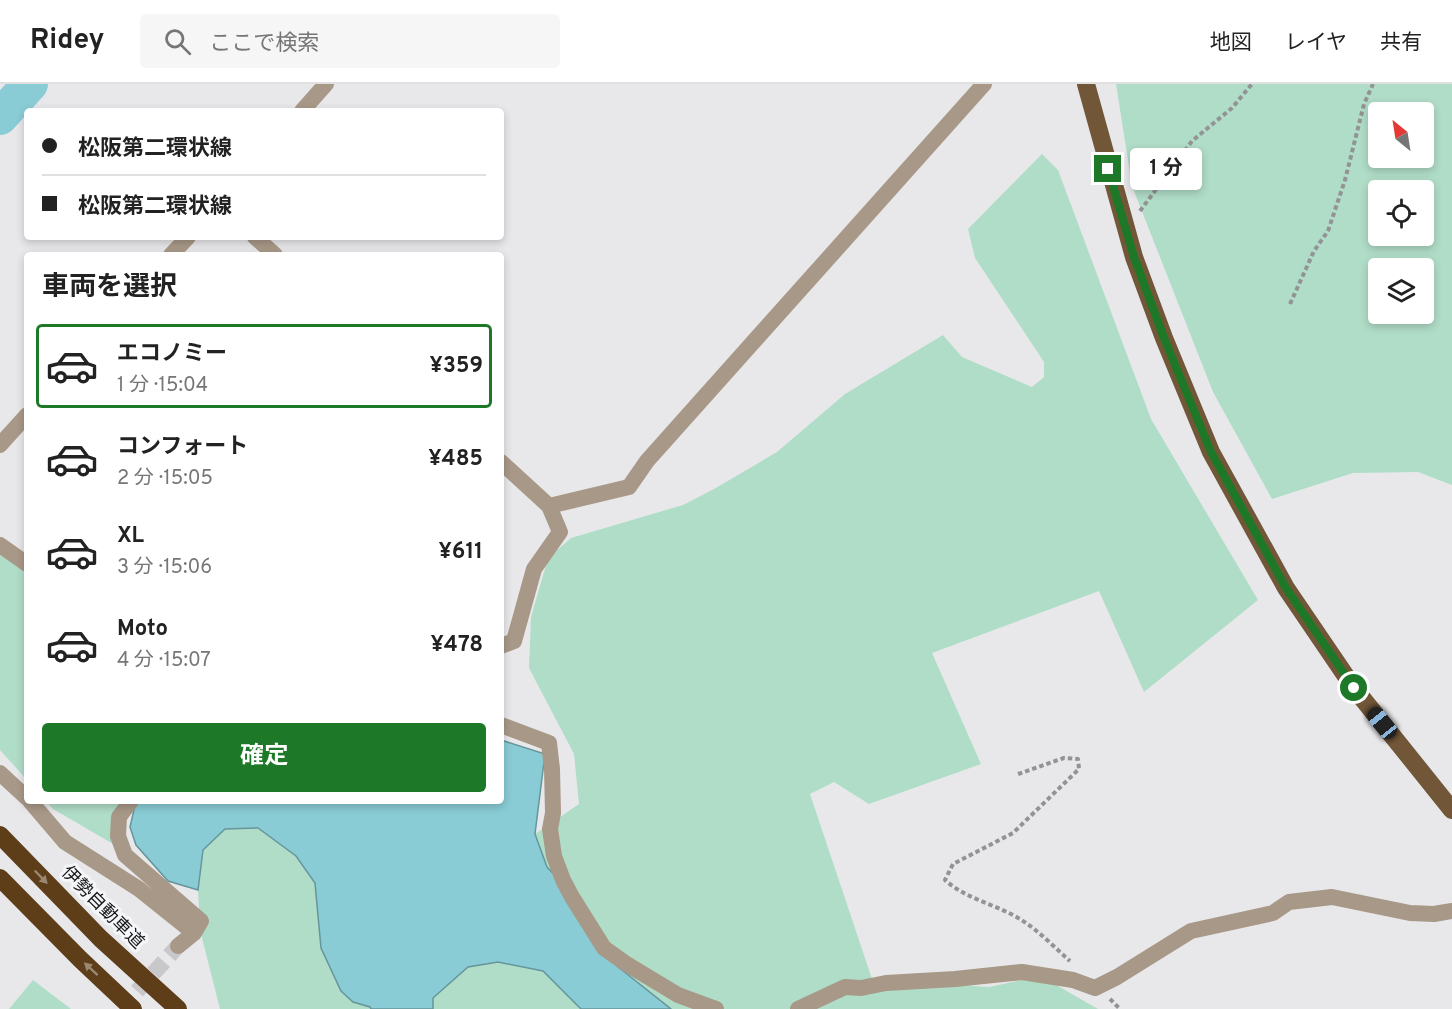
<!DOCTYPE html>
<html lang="ja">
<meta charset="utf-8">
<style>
body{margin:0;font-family:Overpass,"Noto Sans JP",sans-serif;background:#f6f6f6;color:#222;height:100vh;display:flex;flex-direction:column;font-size:22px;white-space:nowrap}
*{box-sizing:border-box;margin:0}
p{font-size:20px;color:#767676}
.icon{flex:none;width:33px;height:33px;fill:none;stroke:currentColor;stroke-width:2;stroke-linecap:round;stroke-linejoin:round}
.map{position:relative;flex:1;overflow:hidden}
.side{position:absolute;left:24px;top:168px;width:480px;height:552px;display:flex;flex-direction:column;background:#fff;border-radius:6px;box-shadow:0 3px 9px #0003}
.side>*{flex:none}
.guide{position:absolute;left:24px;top:24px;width:480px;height:132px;border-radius:6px;box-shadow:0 3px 9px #0003;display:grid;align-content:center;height:132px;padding:0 18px;background:#fff}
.needle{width:39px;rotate:330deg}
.fabs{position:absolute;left:1368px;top:18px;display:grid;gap:12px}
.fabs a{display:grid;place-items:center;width:66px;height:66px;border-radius:6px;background:#fff;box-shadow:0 3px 9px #0003;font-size:30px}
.end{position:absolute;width:27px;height:27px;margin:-14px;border:8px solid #1d7928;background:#fff;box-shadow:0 0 0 3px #fff}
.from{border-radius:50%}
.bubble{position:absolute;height:42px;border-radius:6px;background:#fff;box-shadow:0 3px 9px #0003;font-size:20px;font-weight:700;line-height:42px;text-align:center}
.car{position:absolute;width:18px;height:36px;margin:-18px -9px;border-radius:8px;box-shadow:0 0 4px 2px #0007;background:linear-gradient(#222 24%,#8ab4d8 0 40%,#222 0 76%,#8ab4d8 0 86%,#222 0)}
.guide b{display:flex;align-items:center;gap:21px;height:57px;font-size:22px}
.guide b+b{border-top:2px solid #e0e0e0}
.guide i{width:15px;height:15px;background:#222}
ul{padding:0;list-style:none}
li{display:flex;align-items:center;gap:18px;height:84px;margin:0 12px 9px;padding:0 6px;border:3px solid transparent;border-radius:6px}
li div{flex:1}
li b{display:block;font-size:22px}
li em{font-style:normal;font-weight:700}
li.current{border-color:#1d7928}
li>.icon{width:54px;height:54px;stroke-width:1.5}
h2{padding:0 18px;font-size:27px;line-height:72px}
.primary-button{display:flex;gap:12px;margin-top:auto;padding:12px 18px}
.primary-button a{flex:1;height:69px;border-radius:6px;background:#1d7928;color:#fff;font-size:24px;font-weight:700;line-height:69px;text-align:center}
header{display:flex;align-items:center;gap:36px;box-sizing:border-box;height:84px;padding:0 30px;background:#fff;border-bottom:2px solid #e0e0e0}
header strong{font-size:28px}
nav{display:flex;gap:33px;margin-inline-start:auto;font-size:21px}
.search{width:420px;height:54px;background:#f6f6f6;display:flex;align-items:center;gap:15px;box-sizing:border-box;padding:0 21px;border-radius:6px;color:#767676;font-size:22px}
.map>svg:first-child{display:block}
</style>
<header>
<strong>Ridey</strong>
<div class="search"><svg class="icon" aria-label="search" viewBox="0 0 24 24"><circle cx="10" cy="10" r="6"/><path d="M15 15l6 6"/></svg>ここで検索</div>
<nav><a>地図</a><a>レイヤ</a><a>共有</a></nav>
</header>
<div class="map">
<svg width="1452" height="925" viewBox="0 0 1452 925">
<rect width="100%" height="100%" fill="#e8e8eb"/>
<path fill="#b0ddc7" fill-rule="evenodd" d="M 1116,0 L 1452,0 L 1452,401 L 1418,388 L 1353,389 L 1272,415 L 1213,308 L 1132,102 ZM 1378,28 L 1424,28 L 1424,74 L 1378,74 ZM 1424,106 L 1424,152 L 1378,152 L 1378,106 ZM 1378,184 L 1424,184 L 1424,230 L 1378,230 Z
M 1042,70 L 1058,86 L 1151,335 L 1258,516 L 1144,608 L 1099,507 L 932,569 L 981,680 L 869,720 L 834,698 L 810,710 L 872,895 L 989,903 L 1021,896 L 1051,898 L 1098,925 L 671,925 L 617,882 L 568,805 L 547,783 L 535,750 L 579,720 L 574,670 L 529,584 L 531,533 L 548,474 L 571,454 L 683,421 L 714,405 L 777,368 L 845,310 L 943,251 L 962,273 L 1032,303 L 1044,293 L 1044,278 L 975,174 L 968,145 Z
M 0,469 L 27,489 L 27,696 L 0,666 Z
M 46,717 L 131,717 L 120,764 L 53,725 Z
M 258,744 L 296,772 L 315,799 L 321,864 L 353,918 L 370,923 L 371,925 L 220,925 L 200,846 L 198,806 L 203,766 L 225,745 Z
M 498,878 L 543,887 L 581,925 L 433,925 L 433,914 L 468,883 Z
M 33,896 L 71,925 L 9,925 Z"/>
<path fill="#89ccd5" stroke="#66959c" stroke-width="1.5" d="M 501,656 L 545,670 L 535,750 L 547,783 L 568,805 L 617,882 L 671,925 L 581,925 L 543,887 L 498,878 L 468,883 L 433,914 L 433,925 L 371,925 L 370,923 L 353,918 L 341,907 L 321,864 L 315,799 L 296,772 L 258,744 L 225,745 L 203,766 L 198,806 L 168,797 L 136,761 L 130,743 L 136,717 L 501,717 Z"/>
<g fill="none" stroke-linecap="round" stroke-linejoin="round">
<path stroke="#89ccd5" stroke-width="36" d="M 0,33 L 30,0"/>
<path stroke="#c8c8cb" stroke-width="16" stroke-dasharray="16 8" stroke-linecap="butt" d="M 121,925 L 178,862"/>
<path stroke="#939395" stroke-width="4" stroke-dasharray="4.5 3" stroke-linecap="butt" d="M 1140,127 L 1192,57 L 1232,24 L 1252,0
M 1290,220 L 1314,167 L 1328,147 L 1345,96 L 1364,20 L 1373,0
M 1018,690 L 1064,674 L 1078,675 L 1079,685 L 1013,749 L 953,780 L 945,796 C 966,815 995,820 1020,835 C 1038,846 1054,863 1070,877
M 1110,915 L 1120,925"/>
<path stroke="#a89887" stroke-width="16" d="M 302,27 L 326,0
M 255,153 L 275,171
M 171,171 L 188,153
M 0,361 L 27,331
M 501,378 L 549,422 L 560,448 L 534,485 L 514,557 L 501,562
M 549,422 L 629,403 L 647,377 L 984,0
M 0,461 L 27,480
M 501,641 L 549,659 L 552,685 L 553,729 L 550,745 L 554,772 L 563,796 L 572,813 L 604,864 L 625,879 L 678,911 L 716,925
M 0,689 L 27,714
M 30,717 L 65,758 L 139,805 L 194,849 L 178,862
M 131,717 L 119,733 L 118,752 L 125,771 L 201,837 L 194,849
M 798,925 L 845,903 L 861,904 L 886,899 L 955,895 L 1022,888 L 1073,896 L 1095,904 L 1117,893 L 1191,847 L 1273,829 L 1289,818 L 1332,813 L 1410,829 L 1434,830 L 1452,827"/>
<path stroke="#715637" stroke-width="18" d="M 1086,0 L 1134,173 L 1164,254 L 1211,368 L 1286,504 L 1354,604 L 1452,726"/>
<path stroke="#5d3e18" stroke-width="18" d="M 0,751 L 101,855 L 178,925
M 0,794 L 80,875 L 133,925"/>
</g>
<defs><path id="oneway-solid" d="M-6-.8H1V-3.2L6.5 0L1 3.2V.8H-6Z" transform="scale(1.5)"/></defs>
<g fill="#9a8872">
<use href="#oneway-solid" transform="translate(41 793) rotate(46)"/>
<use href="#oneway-solid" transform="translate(91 885) rotate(-137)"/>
</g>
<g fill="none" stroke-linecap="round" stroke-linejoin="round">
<path stroke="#1d7928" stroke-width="8" d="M 1108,85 L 1134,173 L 1164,254 L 1211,368 L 1286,504 L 1354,604"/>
</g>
<g text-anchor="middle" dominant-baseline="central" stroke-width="6" stroke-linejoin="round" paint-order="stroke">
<g font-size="18" fill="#161617" stroke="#f5f6f9">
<text transform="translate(102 824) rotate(45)">伊勢自動車道</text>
</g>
</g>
</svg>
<div class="fabs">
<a><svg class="needle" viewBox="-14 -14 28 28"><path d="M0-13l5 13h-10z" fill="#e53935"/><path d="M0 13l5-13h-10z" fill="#767676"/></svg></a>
<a><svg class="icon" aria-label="locate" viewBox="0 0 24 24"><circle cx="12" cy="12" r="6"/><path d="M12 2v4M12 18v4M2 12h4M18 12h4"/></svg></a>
<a><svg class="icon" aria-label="layers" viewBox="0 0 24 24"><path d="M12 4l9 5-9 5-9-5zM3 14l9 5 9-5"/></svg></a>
</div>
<i class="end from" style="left:1354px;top:604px"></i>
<i class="end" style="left:1108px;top:85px"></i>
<div class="bubble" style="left:1130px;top:64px;width:72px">1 分</div>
<i class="car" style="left:1382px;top:639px;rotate:321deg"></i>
<div class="guide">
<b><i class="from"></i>松阪第二環状線</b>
<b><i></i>松阪第二環状線</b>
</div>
<section class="side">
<h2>車両を選択</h2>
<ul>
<li class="current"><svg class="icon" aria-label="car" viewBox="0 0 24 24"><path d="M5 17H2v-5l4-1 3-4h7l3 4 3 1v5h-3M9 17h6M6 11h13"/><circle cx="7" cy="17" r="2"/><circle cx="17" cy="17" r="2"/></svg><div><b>エコノミー</b><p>1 分 · 15:04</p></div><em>¥359</em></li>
<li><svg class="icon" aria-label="car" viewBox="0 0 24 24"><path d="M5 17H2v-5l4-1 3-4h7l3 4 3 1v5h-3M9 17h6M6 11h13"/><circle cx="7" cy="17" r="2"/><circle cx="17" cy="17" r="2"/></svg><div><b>コンフォート</b><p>2 分 · 15:05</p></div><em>¥485</em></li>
<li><svg class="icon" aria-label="car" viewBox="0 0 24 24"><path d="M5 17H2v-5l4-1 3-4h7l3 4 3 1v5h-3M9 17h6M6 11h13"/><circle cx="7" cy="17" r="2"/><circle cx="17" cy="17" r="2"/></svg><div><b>XL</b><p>3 分 · 15:06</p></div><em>¥611</em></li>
<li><svg class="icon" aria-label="car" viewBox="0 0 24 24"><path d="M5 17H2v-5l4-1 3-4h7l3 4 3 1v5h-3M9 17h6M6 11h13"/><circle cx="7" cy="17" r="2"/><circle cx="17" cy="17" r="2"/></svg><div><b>Moto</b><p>4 分 · 15:07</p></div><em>¥478</em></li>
</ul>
<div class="primary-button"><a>確定</a></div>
</section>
</div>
